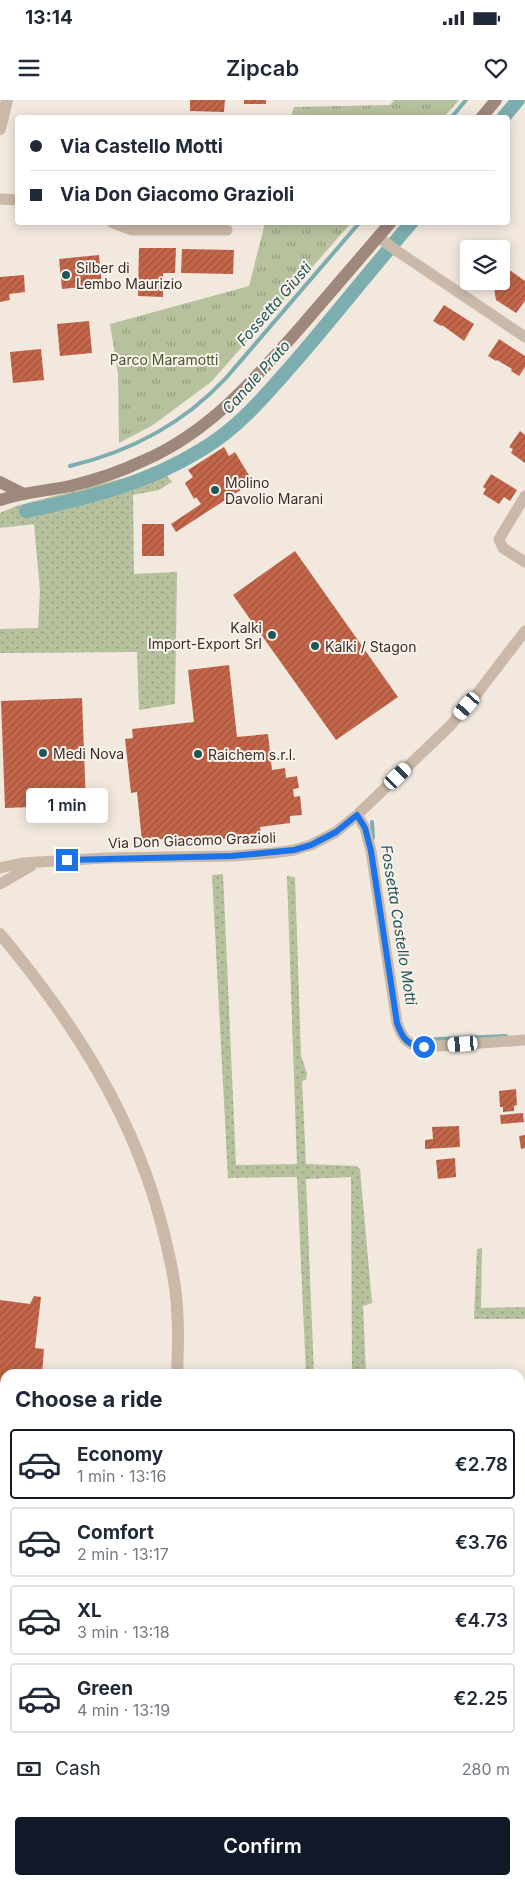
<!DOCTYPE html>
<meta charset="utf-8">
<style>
body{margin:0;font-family:Inter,sans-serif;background:#f6f6f7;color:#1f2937;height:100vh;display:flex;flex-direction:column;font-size:19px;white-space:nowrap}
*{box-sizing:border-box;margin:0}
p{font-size:16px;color:#747a83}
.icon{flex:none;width:28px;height:28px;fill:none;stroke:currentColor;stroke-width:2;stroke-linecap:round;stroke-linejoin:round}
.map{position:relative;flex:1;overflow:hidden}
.sheet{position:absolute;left:0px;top:1269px;width:525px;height:516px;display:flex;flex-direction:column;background:#fff;border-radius:15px 15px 0 0;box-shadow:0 2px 12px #0003}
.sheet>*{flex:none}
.guide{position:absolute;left:15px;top:15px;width:495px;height:110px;border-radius:5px;box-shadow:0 2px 12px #0003;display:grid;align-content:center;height:110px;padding:0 15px;background:#fff}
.buttons{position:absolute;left:460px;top:140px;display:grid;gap:10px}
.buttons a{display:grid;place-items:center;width:50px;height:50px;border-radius:5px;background:#fff;box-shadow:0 2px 12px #0003;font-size:25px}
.end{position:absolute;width:22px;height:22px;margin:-11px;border:6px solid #1a73e8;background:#fff;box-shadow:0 0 0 2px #fff}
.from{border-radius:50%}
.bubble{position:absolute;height:35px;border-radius:5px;background:#fff;box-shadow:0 2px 12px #0003;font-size:16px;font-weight:600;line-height:35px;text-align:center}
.car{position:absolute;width:15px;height:30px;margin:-15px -8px;border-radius:6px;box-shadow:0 0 4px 1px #0007;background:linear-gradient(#fff 24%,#345 0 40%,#fff 0 76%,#345 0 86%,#fff 0)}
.guide b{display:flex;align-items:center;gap:18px;height:48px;font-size:19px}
.guide b+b{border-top:1px solid #e0e1e3}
.guide i{width:12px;height:12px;background:#1f2937}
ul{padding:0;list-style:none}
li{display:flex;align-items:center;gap:15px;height:70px;margin:0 10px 8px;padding:0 5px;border:2px solid #e0e1e3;border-radius:5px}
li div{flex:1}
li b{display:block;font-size:19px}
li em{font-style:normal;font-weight:600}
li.current{border-color:#111827}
li>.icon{width:45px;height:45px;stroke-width:1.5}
h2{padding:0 15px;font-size:22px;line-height:60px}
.pay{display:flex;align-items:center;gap:12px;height:55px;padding:0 15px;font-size:19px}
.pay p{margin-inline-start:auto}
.primary-button{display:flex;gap:10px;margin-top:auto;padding:10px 15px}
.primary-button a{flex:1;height:58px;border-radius:5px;background:#111827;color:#fff;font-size:20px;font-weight:600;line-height:58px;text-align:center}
.status{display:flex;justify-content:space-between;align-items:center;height:35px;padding:0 25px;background:#fff;direction:ltr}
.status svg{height:14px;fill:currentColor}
header{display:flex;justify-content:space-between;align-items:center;height:65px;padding:0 15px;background:#fff;font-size:22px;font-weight:600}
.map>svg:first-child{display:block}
</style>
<div class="status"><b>13:14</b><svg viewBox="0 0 49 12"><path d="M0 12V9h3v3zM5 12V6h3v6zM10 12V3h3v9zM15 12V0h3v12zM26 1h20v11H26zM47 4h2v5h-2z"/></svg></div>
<header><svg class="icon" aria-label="menu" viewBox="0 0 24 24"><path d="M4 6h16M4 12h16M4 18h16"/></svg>Zipcab<svg class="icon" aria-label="heart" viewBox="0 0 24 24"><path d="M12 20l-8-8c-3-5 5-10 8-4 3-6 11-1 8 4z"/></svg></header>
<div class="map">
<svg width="525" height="1784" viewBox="0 0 525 1784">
<defs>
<pattern id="grass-dots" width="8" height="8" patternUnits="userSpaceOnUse" patternTransform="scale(1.25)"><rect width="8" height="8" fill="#b6c19e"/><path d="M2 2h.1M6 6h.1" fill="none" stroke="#959d81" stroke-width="1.8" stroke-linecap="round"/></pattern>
<pattern id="park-tufts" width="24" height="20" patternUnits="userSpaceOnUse" patternTransform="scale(1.25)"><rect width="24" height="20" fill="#b6c19e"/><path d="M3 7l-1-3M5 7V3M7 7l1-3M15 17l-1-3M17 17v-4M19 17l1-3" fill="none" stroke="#959d81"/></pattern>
<pattern id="building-hatch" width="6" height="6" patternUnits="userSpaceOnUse" patternTransform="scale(1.25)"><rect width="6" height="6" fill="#c4664a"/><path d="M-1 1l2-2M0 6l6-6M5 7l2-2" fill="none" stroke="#a0543e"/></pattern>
</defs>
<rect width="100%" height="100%" fill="#f2e8de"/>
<path fill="url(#grass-dots)" d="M 164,372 L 172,382 L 159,390 L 133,395 L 134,474 L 177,472 L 175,604 L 139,610 L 137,552 L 0,553 L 0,529 L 38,528 L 40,491 L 34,424 L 0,428 L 0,413 L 16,406 L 120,379 Z
M 223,774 L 236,1065 L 297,1064 L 287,776 L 295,777 L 301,955 L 307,974 L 306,980 L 302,981 L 306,1064 L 356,1066 L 360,1069 L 372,1203 L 363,1206 L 366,1274 L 352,1274 L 351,1077 L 306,1079 L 314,1274 L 306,1274 L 297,1077 L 228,1078 L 212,775 Z
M 482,1148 L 481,1208 L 525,1207 L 525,1219 L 474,1219 L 477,1149 Z"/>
<path fill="url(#park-tufts)" d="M 394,0 L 459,0 L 444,17 L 291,17 L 294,7 L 390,5 Z
M 265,123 L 351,123 L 211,282 L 153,325 L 119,343 L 118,274 L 110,224 L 249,186 Z"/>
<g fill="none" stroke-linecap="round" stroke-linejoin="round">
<path stroke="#7daeaf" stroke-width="4" d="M 451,18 L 466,0
M 70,366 C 129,352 184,323 226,278 L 360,122
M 372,722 L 373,738
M 418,940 L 506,936"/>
<path stroke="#7daeaf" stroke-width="14" d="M 503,18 L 518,0
M 26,411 C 88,398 146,384 201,350 C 238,328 264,297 292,265 C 333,218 371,169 412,122"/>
</g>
<path fill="url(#building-hatch)" d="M 190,0 L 225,0 L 224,12 L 190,11 Z
M 244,0 L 266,0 L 266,4 L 244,4 Z
M 139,148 L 176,148 L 175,173 L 163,173 L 163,197 L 138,196 Z
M 182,149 L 234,150 L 233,174 L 181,173 Z
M 99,155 L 102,185 L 62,189 L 59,159 Z
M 508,169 L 525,181 L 525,201 L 516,213 L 496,200 L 494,188 L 501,181 Z
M 24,175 L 25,192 L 9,194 L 10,200 L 0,202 L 0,177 Z
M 444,205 L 474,224 L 464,241 L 442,225 L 441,226 L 433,221 Z
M 89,221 L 92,253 L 60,256 L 57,224 Z
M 499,239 L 525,256 L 525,267 L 519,276 L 511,271 L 512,269 L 497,260 L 496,261 L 488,256 Z
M 41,249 L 44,280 L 13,283 L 10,252 Z
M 520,331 L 525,335 L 525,363 L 511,353 L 513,349 L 509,347 Z
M 224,347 L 229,356 L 235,352 L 253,382 L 176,432 L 171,424 L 201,404 L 196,397 L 194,399 L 185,383 L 193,377 L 188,370 Z
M 491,374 L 517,390 L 510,401 L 504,397 L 499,404 L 483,394 L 486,389 L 483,387 Z
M 142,424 L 164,424 L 164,456 L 142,456 Z
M 295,451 L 398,597 L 336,640 L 233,495 Z
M 229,565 L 237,637 L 268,634 L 272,670 L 285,668 L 286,678 L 297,676 L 299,688 L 293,689 L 294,697 L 300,696 L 302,715 L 290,716 L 290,723 L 260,727 L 261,735 L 185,743 L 184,737 L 142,741 L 137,692 L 131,693 L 125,639 L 133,638 L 132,629 L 194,622 L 188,570 Z
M 82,598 L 86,705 L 5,708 L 1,601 Z
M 516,989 L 517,1005 L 514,1006 L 514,1011 L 503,1012 L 503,1007 L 500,1007 L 499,991 Z
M 523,1013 L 524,1022 L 501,1024 L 500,1015 Z
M 459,1026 L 460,1047 L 425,1049 L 425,1040 L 433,1039 L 432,1027 Z
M 525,1035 L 525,1048 L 521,1049 L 519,1036 Z
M 455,1058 L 456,1077 L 438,1079 L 436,1060 Z
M 34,1196 L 41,1197 L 35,1248 L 44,1249 L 42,1274 L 5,1274 L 5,1298 L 0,1298 L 0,1200 L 30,1204 Z
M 521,1673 L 525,1673 L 525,1704 L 521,1704 Z
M 37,1780 L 74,1780 L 75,1784 L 39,1784 Z"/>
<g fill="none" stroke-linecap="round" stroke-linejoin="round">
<path stroke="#cab8a9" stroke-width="11" d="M 0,99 L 18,100
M 111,122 L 132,130 L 227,130
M 378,137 L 397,151 L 525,237
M 525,396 L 499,439 L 503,448 L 525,462
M 357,715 L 365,728 L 371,751 L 397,923 C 402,938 408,946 424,947 L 525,940
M 0,768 L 22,763 L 105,758 L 233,756 L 273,753 L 294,750 L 311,745 L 336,732 L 357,715 L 450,626 L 476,595 L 525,531
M 0,784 L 31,766"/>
<path stroke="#cab8a9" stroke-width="12" d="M 0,29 L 7,0
M 0,834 C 74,922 137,1021 164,1134 C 170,1159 176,1184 177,1209 C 179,1231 178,1252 177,1274
M 198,1780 L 199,1784"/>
<path stroke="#9e877b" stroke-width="12" d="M 481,18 L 496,0
M 0,382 L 22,393
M 0,400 C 24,392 46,391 70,386 C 96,380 122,371 145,360 C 209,332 254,280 299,229 C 330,193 360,158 391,122"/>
<path stroke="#584740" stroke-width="15" d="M 0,1419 L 5,1419
M 520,1428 L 525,1428
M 0,1446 L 5,1446
M 520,1455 L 525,1455"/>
<path stroke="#382e29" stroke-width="4" stroke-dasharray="1 4" stroke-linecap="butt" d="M 0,1531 L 5,1531
M 0,1541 L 5,1541
M 520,1541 L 525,1541
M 520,1550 L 525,1550"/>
</g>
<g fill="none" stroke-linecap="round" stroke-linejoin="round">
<path stroke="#1a73e8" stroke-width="6" d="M 67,760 L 232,756 L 294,750 L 311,745 L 336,732 L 357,715 L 365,728 L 371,751 L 397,923 C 402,938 408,946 424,947"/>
</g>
<g fill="#1f5659" stroke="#faf2ea" stroke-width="2">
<circle cx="66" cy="175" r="5"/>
<circle cx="215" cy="390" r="5"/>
<circle cx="272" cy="535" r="5"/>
<circle cx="315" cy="546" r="5"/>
<circle cx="43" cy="653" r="5"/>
<circle cx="198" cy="654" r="5"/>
</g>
<g text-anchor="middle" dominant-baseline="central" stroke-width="4" stroke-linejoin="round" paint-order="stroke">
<g font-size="14" fill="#382e29" stroke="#faf2ea" text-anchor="start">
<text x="76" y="167">Silber di<tspan x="76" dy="16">Lembo Maurizio</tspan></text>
<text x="225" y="382">Molino<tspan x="225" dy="16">Davolio Marani</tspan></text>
<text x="262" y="527" text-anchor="end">Kalki<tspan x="262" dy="16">Import-Export Srl</tspan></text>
<text x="325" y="546">Kalki / Stagon</text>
<text x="53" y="653">Medi Nova</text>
<text x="208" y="654">Raichem s.r.l.</text>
</g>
<g font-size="14" fill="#47562d" stroke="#faf2ea">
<text x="164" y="259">Parco Maramotti</text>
</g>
<g font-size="14" fill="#382e29" stroke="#faf2ea">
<text transform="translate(192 740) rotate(-2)">Via Don Giacomo Grazioli</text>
</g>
<g font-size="15" font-style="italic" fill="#1f5659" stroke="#faf2ea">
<text transform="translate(274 204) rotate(-49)">Fossetta Giusti</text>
<text transform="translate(256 277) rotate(-48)">Canale Prato</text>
<text transform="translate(399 825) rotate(81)">Fossetta Castello Motti</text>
</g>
</g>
</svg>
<div class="buttons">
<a><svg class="icon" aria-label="layers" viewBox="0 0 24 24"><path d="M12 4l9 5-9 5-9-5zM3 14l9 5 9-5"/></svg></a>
</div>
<i class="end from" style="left:424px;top:947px"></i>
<i class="end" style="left:67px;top:760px"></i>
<div class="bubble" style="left:26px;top:688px;width:82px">1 min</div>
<i class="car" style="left:467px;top:606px;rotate:221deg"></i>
<i class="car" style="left:398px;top:676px;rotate:46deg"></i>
<i class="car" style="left:463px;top:944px;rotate:266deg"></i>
<div class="guide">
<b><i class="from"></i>Via Castello Motti</b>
<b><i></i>Via Don Giacomo Grazioli</b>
</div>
<section class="sheet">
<h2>Choose a ride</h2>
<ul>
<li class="current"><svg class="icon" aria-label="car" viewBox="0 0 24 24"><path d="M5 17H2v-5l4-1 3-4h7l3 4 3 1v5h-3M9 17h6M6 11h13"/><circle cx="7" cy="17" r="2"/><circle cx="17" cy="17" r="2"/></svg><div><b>Economy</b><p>1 min · 13:16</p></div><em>€2.78</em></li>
<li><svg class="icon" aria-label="car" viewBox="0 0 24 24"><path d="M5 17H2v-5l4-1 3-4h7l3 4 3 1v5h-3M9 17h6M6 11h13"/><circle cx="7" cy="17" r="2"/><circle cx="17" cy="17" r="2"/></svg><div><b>Comfort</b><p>2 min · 13:17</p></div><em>€3.76</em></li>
<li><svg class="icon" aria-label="car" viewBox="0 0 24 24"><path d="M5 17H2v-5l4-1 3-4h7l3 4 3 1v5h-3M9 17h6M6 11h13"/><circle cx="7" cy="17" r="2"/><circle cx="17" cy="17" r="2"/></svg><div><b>XL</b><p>3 min · 13:18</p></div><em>€4.73</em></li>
<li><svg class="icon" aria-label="car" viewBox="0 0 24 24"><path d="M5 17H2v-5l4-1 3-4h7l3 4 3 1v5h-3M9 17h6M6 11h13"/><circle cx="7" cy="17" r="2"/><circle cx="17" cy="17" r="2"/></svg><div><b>Green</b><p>4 min · 13:19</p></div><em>€2.25</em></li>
</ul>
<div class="pay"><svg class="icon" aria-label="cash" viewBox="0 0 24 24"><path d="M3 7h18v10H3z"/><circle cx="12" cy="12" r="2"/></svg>Cash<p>280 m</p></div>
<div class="primary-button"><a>Confirm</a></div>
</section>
</div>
